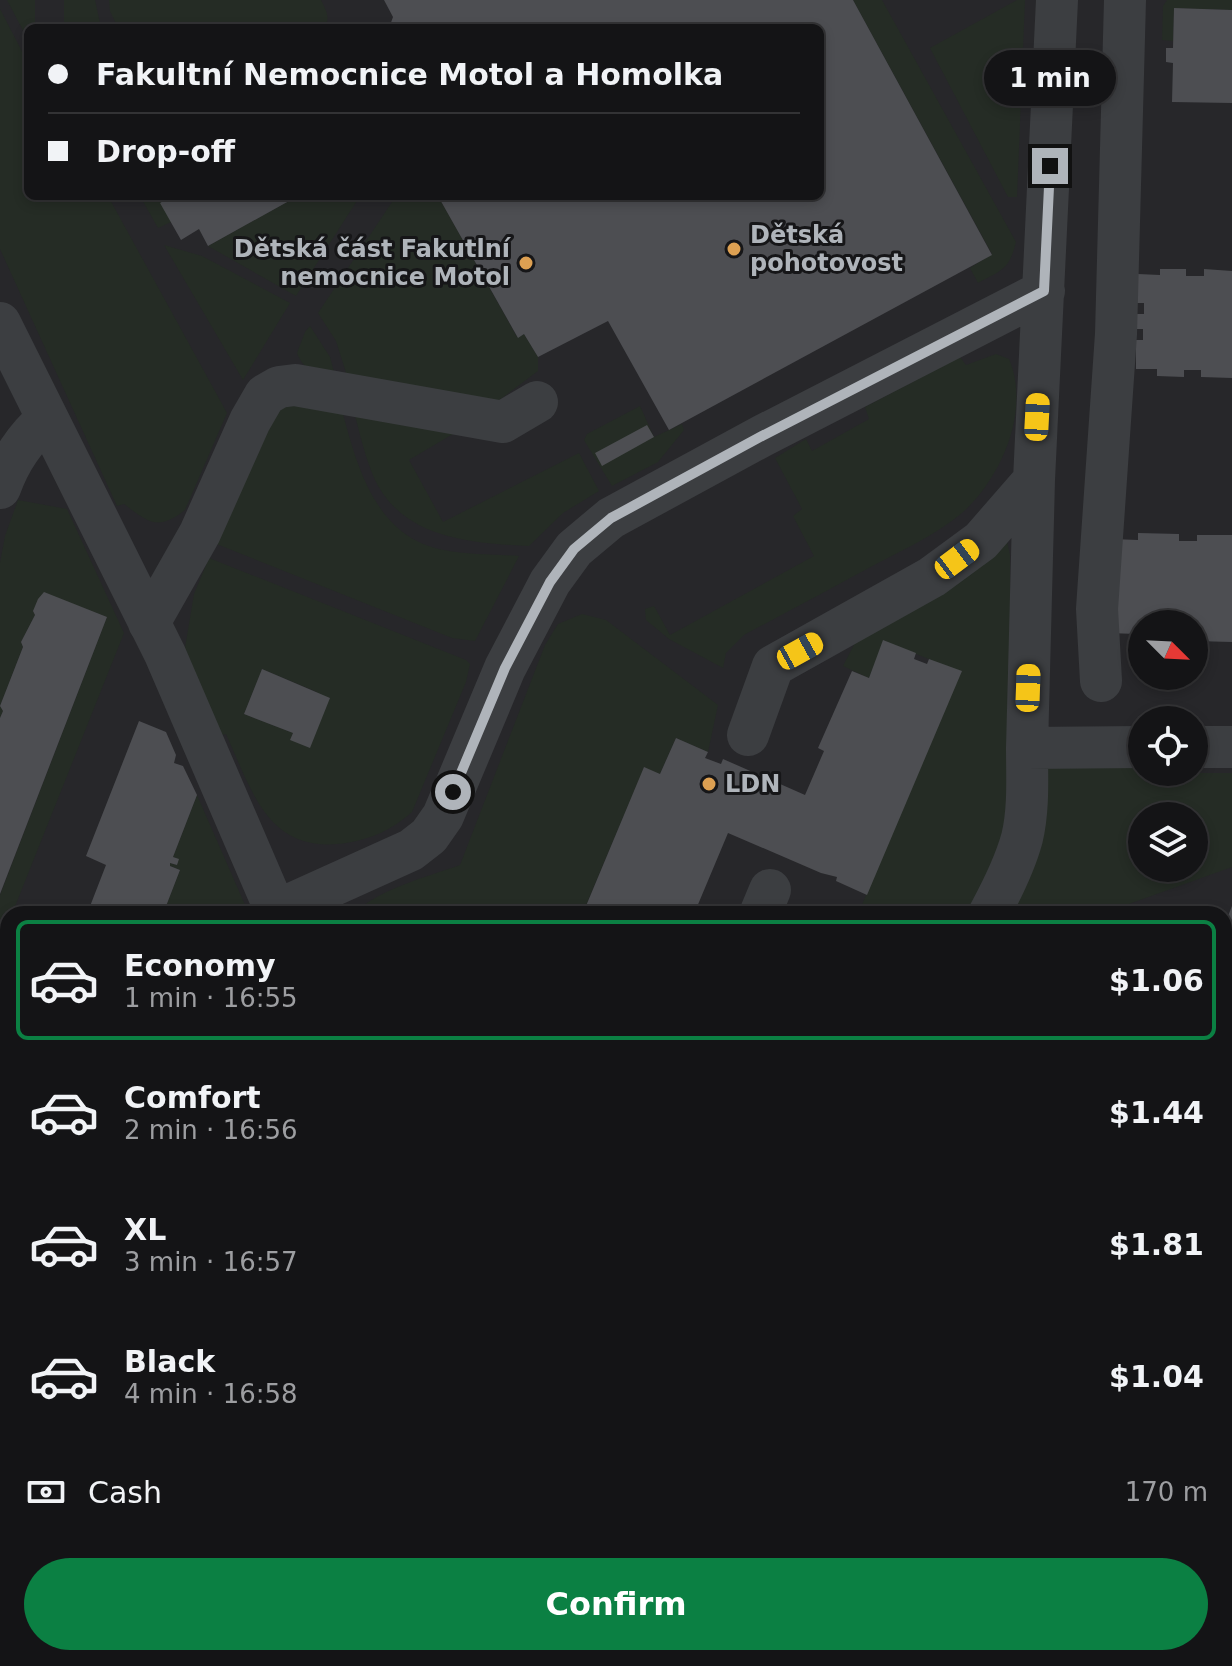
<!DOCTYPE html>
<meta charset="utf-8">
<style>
body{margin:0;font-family:"DejaVu Sans",sans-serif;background:#212123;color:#f1f3f6;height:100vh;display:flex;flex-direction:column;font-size:30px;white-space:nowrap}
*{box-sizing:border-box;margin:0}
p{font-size:26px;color:#9d9ea1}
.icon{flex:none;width:44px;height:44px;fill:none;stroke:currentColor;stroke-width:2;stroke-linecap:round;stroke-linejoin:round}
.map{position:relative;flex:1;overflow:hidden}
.sheet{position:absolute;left:0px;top:906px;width:1232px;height:760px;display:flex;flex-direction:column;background:#141416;border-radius:24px 24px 0 0;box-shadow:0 4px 12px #0003,0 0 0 2px #333335}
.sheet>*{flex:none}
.banner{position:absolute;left:24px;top:24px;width:800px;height:176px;border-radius:12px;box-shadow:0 4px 12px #0003,0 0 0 2px #333335;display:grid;align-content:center;height:176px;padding:0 24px;background:#141416}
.needle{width:52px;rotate:114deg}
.tools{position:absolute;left:1128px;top:610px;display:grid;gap:16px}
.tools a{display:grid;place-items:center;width:80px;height:80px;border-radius:50%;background:#141416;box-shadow:0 4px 12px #0003,0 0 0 2px #333335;font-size:40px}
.end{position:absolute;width:36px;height:36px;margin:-18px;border:10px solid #afb4ba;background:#111;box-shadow:0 0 0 4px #111}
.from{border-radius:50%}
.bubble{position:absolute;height:56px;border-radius:28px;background:#141416;box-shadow:0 4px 12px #0003,0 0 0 2px #333335;font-size:26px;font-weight:700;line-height:56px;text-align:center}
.car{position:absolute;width:24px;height:48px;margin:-24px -12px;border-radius:10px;box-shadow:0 0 6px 2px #0007;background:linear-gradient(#f5c518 24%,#345 0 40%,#f5c518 0 76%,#345 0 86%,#f5c518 0)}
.banner b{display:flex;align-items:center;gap:28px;height:76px;font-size:30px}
.banner b+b{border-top:2px solid #333335}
.banner i{width:20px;height:20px;background:#f1f3f6}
ul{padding:14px 0 0;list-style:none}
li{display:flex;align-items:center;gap:24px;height:120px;margin:0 16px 12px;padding:0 8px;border:4px solid transparent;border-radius:12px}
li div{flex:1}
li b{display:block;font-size:30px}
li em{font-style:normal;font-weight:700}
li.current{border-color:#0b8043}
li>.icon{width:72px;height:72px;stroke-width:1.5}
.pay{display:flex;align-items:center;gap:20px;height:88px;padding:0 24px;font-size:30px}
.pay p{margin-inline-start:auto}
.button{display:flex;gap:16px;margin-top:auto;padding:16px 24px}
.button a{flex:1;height:92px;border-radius:48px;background:#0b8043;color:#fff;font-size:32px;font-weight:700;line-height:92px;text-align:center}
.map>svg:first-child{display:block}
</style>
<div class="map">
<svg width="1232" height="1666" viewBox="0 0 1232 1666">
<rect width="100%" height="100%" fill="#1b1b1d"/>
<path fill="#27272a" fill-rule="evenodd" d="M 0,0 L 1232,0 L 1232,1508 L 1224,1510 L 1224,914 L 8,914 L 8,1658 L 1056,1658 L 1051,1666 L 0,1666 ZM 28,28 L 820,28 L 820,196 L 28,196 ZM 1142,624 L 1194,624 L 1194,676 L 1142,676 ZM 1142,720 L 1194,720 L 1194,772 L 1142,772 ZM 1142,816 L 1194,816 L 1194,868 L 1142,868 Z"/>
<path fill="#252c25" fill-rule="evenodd" d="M 7,0 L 35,0 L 35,28 L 28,28 L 28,40 Z
M 64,0 L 95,0 L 101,28 L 64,28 Z
M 109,0 L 321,0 C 326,10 331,18 324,28 L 118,28 L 110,11 Z
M 853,0 L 882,0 L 1016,242 C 1009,270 1002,270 978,283 L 970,268 L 992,254 Z
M 1017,0 L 1025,0 L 1017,197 L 1008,197 L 930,48 Z
M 1167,0 L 1232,0 L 1232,10 L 1174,8 L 1173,41 L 1162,40 L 1163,6 Z
M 0,9 L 28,63 L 28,196 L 108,196 L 227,413 L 185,510 C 158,531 149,523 124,504 L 117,506 L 0,249 Z
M 140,196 L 172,196 L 171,222 L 158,228 Z
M 298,196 L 360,196 L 296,296 L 208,246 Z
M 396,196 L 438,196 L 517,337 L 524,334 L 538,357 L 538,371 L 498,401 L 348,379 L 336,341 L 318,313 Z
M 164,245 L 202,256 L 290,303 L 243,380 Z
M 310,326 L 330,357 L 335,376 C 316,372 304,372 297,353 L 305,332 Z
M 996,354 L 1009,359 C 1031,411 1001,478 962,513 C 937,534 907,548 878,563 C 834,587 789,611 744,635 L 726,653 L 723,668 L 669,639 L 646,620 L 645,609 L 654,606 L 670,635 L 814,556 L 793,516 L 802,509 L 775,458 L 806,439 L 812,451 L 869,419 L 865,407 L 960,357 L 966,365 Z
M 280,406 L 341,406 C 356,464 375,538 444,550 C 468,555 494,554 519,556 L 475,641 L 452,638 L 214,543 Z
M 640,406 L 654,437 L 682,424 L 684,430 L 658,462 L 612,486 L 584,440 L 587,434 Z
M 353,408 L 458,431 L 409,460 L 443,522 L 579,453 L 599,491 L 563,513 L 529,546 C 468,543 398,538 372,473 C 364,453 359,430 353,408 Z
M 18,500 L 67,509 L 124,633 L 12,914 L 8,914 L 5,930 L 0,918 L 0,895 L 107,617 L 44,593 L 33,611 L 35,615 L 21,642 L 23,647 L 0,706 L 3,711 L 0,718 L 0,563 L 5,536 Z
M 1006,536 L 1010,555 L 1012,757 L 1138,756 L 1139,773 L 1232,773 L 1232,867 L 1101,914 L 858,914 L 961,672 L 884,641 L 869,678 L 843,666 L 860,633 ZM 1142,816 L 1194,816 L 1194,868 L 1142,868 Z
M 209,558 L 466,660 L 470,664 L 466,682 L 412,812 C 393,829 372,839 346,843 C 268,855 252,791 226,734 L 218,736 L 185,648 L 194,594 ZM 262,669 L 317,692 L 290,740 L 293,733 L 244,714 Z
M 582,614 L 606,620 L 718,705 L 708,752 L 676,738 L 660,774 L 644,768 L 586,905 L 602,914 L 353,914 C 381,888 424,878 460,865 L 545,645 L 558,624 Z
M 197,795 L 249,914 L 163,914 L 180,870 L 170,866 L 170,863 L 177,865 L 178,859 L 173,857 Z
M 0,1032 L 8,1036 L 8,1658 L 271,1658 L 268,1666 L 0,1666 Z
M 1232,1318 L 1232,1508 L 1224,1510 L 1224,1320 Z
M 1227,1569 L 1232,1570 L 1232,1666 L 1115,1666 L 1119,1658 L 1224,1658 L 1224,1570 Z
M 325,1658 L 484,1658 L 481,1666 L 322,1666 Z
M 627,1658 L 767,1658 L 765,1662 L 759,1659 L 757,1666 L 630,1666 Z
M 796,1658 L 884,1658 L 887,1666 L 790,1666 Z
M 912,1658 L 1056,1658 L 1051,1666 L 912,1666 Z"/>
<path fill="#4d4e52" d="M 384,0 L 853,0 L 992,255 L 669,430 L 608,321 L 538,357 L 524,334 L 518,338 L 438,196 L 820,196 L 820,28 L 389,28 L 393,17 Z
M 1174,8 L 1232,10 L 1232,103 L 1172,102 L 1173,63 L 1166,62 L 1166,48 L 1173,48 Z
M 172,196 L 298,196 L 208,246 L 199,229 L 181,240 L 160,203 Z
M 1160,269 L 1186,269 L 1186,276 L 1204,276 L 1204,269 L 1232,271 L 1232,378 L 1201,377 L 1201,370 L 1184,370 L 1184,377 L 1157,376 L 1157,369 L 1136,369 L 1136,340 L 1143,340 L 1143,329 L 1137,329 L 1137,314 L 1144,314 L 1144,303 L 1137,303 L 1138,274 L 1160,275 Z
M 647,425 L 654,437 L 602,466 L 595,453 Z
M 1138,533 L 1179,534 L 1179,541 L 1197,541 L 1197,535 L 1232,535 L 1232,642 L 1195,641 L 1194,624 L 1142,624 L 1142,640 L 1136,640 L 1136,634 L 1109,633 L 1112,539 L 1138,540 Z
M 44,592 L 107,617 L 0,894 L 0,718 L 3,711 L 0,706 L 23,647 L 21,642 L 35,615 L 33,611 L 38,599 Z
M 883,640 L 916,653 L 914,659 L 927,664 L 929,659 L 962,671 L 867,895 L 836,881 L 837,877 L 821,873 L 728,833 L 694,914 L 602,914 L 586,906 L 644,767 L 660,774 L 676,738 L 708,752 L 705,758 L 721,764 L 723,759 L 805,795 L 824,751 L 818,748 L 852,671 L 869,678 Z
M 262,669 L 330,698 L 310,748 L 290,740 L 293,733 L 244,714 Z
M 139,721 L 166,732 L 176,755 L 174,763 L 183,766 L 197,795 L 173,857 L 179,859 L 177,865 L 170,863 L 170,866 L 180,870 L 163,914 L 87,914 L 106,865 L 86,856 Z
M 1232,906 L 1232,1075 L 1228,1073 L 1224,1083 L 1224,926 Z
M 1232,1231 L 1232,1247 L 1224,1250 L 1224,1234 Z"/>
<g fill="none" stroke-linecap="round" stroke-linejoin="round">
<path stroke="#3c3e41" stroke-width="42" d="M 1057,0 L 1034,480 L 1027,748 L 1142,747
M 0,323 L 165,654 L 277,914
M 0,488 C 9,462 26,437 47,419
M 149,623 L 200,533 L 250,421 L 265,395 L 279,387 L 295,385 L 503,422 L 537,402
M 1101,681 L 1097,609 L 1116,334 L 1125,0
M 748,735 L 773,666 L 932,577 L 981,541 L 1034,480
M 1194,747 L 1232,747
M 276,911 L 411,850 L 429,836 L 443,816 L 505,668 L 550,582 L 574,549 L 611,518 L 762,436 L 1044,291
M 760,914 L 770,890
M 989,914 C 1002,890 1015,864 1022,838 C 1029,809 1027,777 1027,748
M 1224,1285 L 1232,1282
M 1224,1532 L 1232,1530
M 1224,1645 L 1232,1630
M 607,1658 L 611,1666
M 292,1666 L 295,1658
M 1077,1666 L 1082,1658"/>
</g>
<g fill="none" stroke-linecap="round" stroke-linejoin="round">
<path stroke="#afb4ba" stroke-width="10" d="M 453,792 L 505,668 L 550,582 L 574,549 L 611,518 L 635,505 L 762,436 L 1044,291 L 1050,166"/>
</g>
<g fill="#dda052" stroke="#161618" stroke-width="3">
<circle cx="734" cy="249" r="8"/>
<circle cx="526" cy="263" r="8"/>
<circle cx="709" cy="784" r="8"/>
</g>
<g text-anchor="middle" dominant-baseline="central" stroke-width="6" stroke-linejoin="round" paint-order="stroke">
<g font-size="24" font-weight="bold" fill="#afb4ba" stroke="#161618" text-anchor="start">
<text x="750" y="235">Dětská<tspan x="750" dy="28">pohotovost</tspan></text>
<text x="510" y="249" text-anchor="end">Dětská část Fakutlní<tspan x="510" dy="28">nemocnice Motol</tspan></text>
<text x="725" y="784">LDN</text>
</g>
</g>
</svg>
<div class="tools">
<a><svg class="needle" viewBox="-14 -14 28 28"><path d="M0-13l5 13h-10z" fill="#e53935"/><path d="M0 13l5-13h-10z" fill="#9d9ea1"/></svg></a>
<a><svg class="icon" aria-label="locate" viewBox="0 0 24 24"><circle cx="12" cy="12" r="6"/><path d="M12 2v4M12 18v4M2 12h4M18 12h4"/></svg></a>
<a><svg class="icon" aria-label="layers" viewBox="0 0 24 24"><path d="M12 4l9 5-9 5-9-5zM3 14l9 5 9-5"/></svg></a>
</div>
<i class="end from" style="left:453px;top:792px"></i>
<i class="end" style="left:1050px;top:166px"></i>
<div class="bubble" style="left:984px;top:50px;width:132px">1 min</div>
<i class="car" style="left:1037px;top:417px;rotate:3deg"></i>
<i class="car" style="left:957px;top:559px;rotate:53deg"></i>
<i class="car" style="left:800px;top:651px;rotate:61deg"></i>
<i class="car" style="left:1028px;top:688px;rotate:2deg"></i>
<div class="banner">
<b><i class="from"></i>Fakultní Nemocnice Motol a Homolka</b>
<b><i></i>Drop-off</b>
</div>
<section class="sheet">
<ul>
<li class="current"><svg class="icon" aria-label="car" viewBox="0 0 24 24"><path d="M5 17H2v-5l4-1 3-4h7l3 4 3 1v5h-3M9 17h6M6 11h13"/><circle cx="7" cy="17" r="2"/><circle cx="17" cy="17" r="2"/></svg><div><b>Economy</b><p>1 min · 16:55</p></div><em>$1.06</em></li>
<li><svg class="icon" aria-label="car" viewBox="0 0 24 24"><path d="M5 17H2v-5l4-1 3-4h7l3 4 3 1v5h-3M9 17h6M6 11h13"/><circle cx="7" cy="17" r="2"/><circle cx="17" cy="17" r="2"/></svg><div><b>Comfort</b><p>2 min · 16:56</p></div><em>$1.44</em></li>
<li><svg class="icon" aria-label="car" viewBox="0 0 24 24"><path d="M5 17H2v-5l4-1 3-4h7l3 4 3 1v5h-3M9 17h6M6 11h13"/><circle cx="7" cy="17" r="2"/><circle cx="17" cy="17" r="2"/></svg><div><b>XL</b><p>3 min · 16:57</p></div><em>$1.81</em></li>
<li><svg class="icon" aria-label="car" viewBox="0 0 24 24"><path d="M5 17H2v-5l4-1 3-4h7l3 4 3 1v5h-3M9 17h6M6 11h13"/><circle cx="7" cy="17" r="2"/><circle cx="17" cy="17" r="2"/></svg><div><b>Black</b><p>4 min · 16:58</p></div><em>$1.04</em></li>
</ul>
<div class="pay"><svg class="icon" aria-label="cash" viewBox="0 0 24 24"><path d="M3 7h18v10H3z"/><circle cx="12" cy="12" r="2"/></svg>Cash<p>170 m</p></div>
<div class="button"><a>Confirm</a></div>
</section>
</div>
